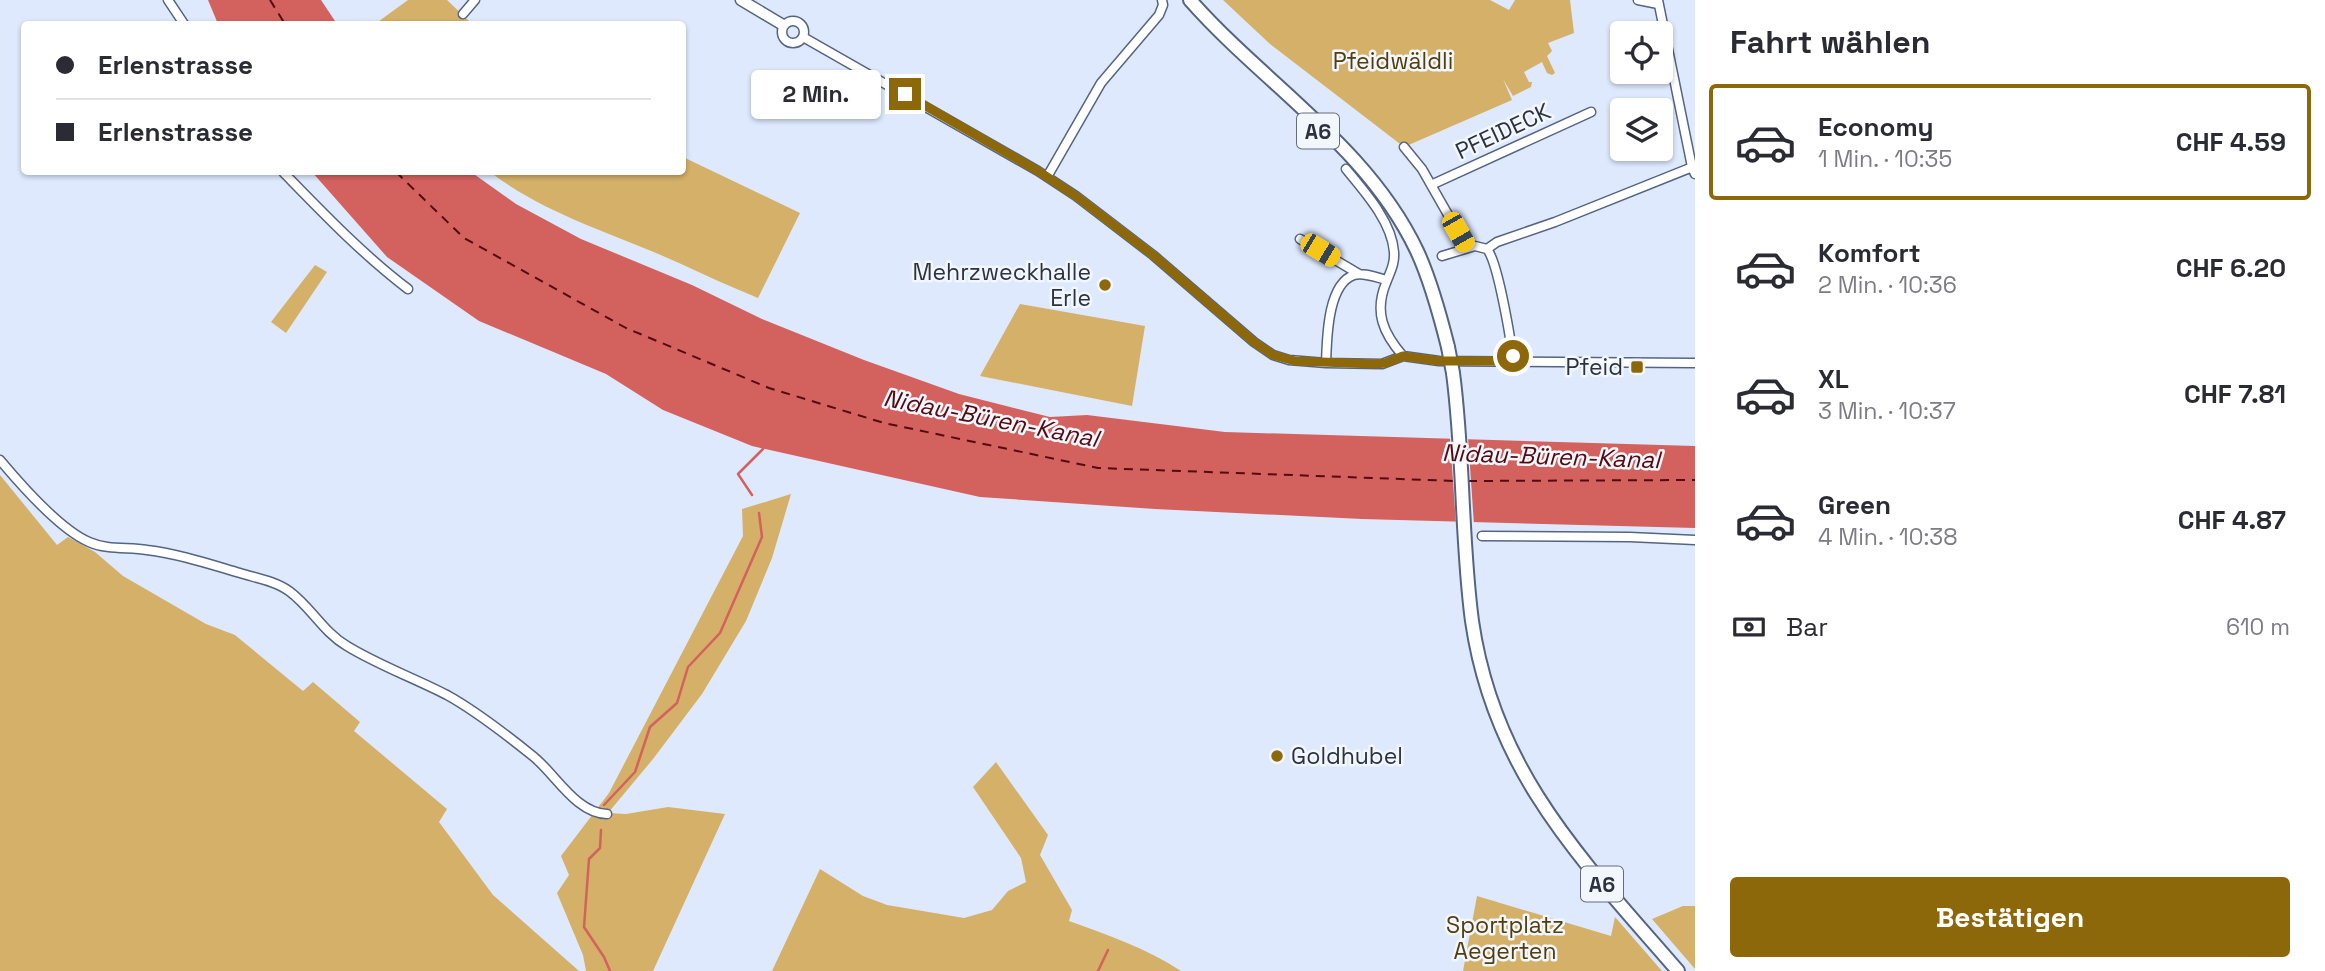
<!DOCTYPE html>
<html lang="de">
<meta charset="utf-8">
<style>
body{margin:0;font-family:"Space Grotesk",sans-serif;background:#f7f7f7;color:#2b2b33;height:100vh;display:flex;flex-direction:column;font-size:26px;white-space:nowrap}
*{box-sizing:border-box;margin:0}
p{font-size:23px;color:#7c7c81}
.icon{flex:none;width:38px;height:38px;fill:none;stroke:currentColor;stroke-width:2;stroke-linecap:round;stroke-linejoin:round}
.map{position:relative;flex:1;overflow:hidden}
.details{display:flex;flex-direction:column;background:#fff;width:630px}
.details>*{flex:none}
.hud{position:absolute;left:21px;top:21px;width:665px;height:154px;border-radius:7px;box-shadow:0 2px 5px #0004;display:grid;align-content:center;height:154px;padding:0 35px;background:#fff}
.tools{position:absolute;left:1610px;top:21px;display:grid;gap:14px}
.tools a{display:grid;place-items:center;width:63px;height:63px;border-radius:7px;background:#fff;box-shadow:0 2px 5px #0004;font-size:35px}
.end{position:absolute;width:32px;height:32px;margin:-16px;border:9px solid #8d680b;background:#fff;box-shadow:0 0 0 4px #fff}
.from{border-radius:50%}
.bubble{position:absolute;height:49px;border-radius:7px;background:#fff;box-shadow:0 2px 5px #0004;font-size:23px;font-weight:700;line-height:49px;text-align:center}
.car{position:absolute;width:21px;height:42px;margin:-21px -10px;border-radius:9px;box-shadow:0 0 5px 2px #0007;background:linear-gradient(#f5c518 24%,#345 0 40%,#f5c518 0 76%,#345 0 86%,#f5c518 0)}
.hud b{display:flex;align-items:center;gap:24px;height:66px;font-size:26px}
.hud b+b{border-top:2px solid #e1e1e2}
.hud i{width:18px;height:18px;background:#2b2b33}
ul{padding:0;list-style:none}
li{display:flex;align-items:center;gap:21px;height:116px;margin:0 14px 10px;padding:0 21px;border:4px solid transparent;border-radius:7px}
li div{flex:1}
li b{display:block;font-size:26px}
li em{font-style:normal;font-weight:700}
li.active{border-color:#8d680b}
li>.icon{width:63px;height:63px;stroke-width:1.5}
h2{padding:0 35px;font-size:32px;line-height:84px}
.pay{display:flex;align-items:center;gap:18px;height:77px;padding:0 35px;font-size:26px}
.pay p{margin-inline-start:auto}
.action{display:flex;gap:14px;margin-top:auto;padding:14px 35px}
.action a{flex:1;height:80px;border-radius:7px;background:#8d680b;color:#fff;font-size:28px;font-weight:700;line-height:80px;text-align:center}
main{display:flex;flex:1;min-height:0}
.map>svg:first-child{display:block}
</style>
<main>
<div class="map">
<svg width="1695" height="971" viewBox="0 0 1695 971">
<rect width="100%" height="100%" fill="#dee9fe"/>
<path fill="#d4b068" d="M 408,0 L 447,0 L 472,24 L 375,24 Z
M 1223,0 L 1490,0 L 1509,10 L 1515,0 L 1570,0 L 1574,33 L 1548,43 L 1552,51 L 1547,56 L 1555,73 L 1552,75 L 1547,73 L 1542,62 L 1524,72 L 1529,82 L 1532,82 L 1531,87 L 1513,96 L 1503,79 L 1512,100 L 1404,147 L 1270,44 Z
M 683,157 L 800,213 L 758,298 C 731,287 705,275 679,263 C 615,234 546,215 490,172 L 682,172 Z
M 315,265 L 327,272 L 286,333 L 271,322 Z
M 1020,304 L 1145,326 L 1132,406 L 980,376 Z
M 0,475 L 57,545 L 68,537 L 95,552 L 123,576 L 206,624 L 235,635 L 303,691 L 313,682 L 360,722 L 354,731 L 447,809 L 439,822 L 493,895 L 579,971 L 0,971 Z
M 791,494 L 772,558 L 746,621 L 702,694 L 653,759 L 608,813 L 626,814 L 668,807 L 725,814 L 653,971 L 586,971 L 583,955 L 557,893 L 569,875 L 561,856 L 609,793 L 743,536 L 742,509 Z
M 996,762 L 1048,835 L 1040,855 L 1072,910 L 1069,921 C 1108,935 1146,948 1181,971 L 772,971 L 820,869 L 863,896 L 887,905 L 964,918 L 992,910 L 1008,891 L 1026,882 L 1021,858 L 973,787 Z
M 1477,896 L 1611,936 L 1615,917 L 1662,971 L 1463,971 Z
M 1683,906 L 1695,906 L 1695,969 L 1652,919 Z"/>
<path fill="#d3625f" d="M 208,0 L 321,0 L 337,24 L 218,24 Z
M 312,172 L 471,172 L 516,204 L 581,239 L 692,285 L 762,319 L 864,360 L 959,394 L 1050,417 L 1087,415 L 1225,432 L 1695,446 L 1695,528 L 1362,519 L 1155,509 L 980,497 L 752,446 L 663,410 L 606,374 L 479,321 L 387,257 Z"/>
<path fill="#dee9fe" d="M 1450,437 L 1468,437 L 1474,525 L 1456,525 Z"/>
<g fill="none" stroke-linecap="round" stroke-linejoin="round">
<path stroke="#d3625f" stroke-width="2.5" d="M 752,495 L 738,474 L 763,449
M 604,805 L 635,772 L 650,727 L 677,703 L 688,667 L 720,633 L 762,537 L 759,513
M 601,830 L 600,848 L 589,859 L 584,927 L 604,957 L 610,971
M 1098,971 L 1108,950"/>
<path stroke="#540b10" stroke-width="2" stroke-dasharray="9 7" stroke-linecap="butt" d="M 270,0 L 285,24
M 396,172 L 464,238 L 626,328 L 769,388 L 884,423 L 1098,468 L 1456,481
M 1468,481 L 1695,480"/>
<g stroke="#556482" stroke-width="11">
<path id="minor" d="M 168,0 L 184,24
M 1638,0 L 1658,4
M 1658,0 L 1692,167 L 1695,174
M 463,14 L 475,0
M782 32a11 11 0 1 1 22 0a11 11 0 1 1-22 0Z
M 803,37 L 1038,171 L 1076,196 L 1153,255 L 1254,342 L 1273,355 L 1289,360 L 1326,363 L 1382,364 L 1403,356 L 1439,361 L 1695,363
M 1404,147 L 1422,169 L 1467,248
M 1346,169 C 1365,192 1392,222 1394,252 C 1395,264 1390,272 1386,283 C 1374,312 1383,333 1403,356
M 283,172 C 323,213 362,254 408,289
M 1047,177 L 1101,83 L 1159,15 L 1163,5 L 1162,0
M 1431,185 L 1591,112
M 1300,239 L 1359,274
M 1487,249 L 1497,242 L 1555,222 L 1695,166
M 1487,249 C 1498,262 1511,340 1513,361
M 1442,256 L 1475,246 L 1487,249
M 1326,363 C 1327,340 1327,284 1354,275 C 1363,272 1378,278 1387,280
M 0,460 C 21,485 59,529 89,542 C 107,550 128,547 147,550 C 179,554 209,564 240,573 C 256,578 275,581 289,591 C 311,607 323,632 347,646 C 378,665 414,678 447,695 C 476,711 508,736 534,757 C 556,775 576,813 607,814
M 1482,536 L 1630,537 L 1695,540"/>
</g>
<g stroke="#556482" stroke-width="13">
<path id="tertiary" d="M 741,0 L 783,25"/>
</g>
<g stroke="#556482" stroke-width="16">
<path id="trunk" d="M 1190,0 C 1264,84 1368,147 1417,251 C 1431,281 1440,315 1448,347
M 1453,373 C 1464,455 1461,539 1472,621 C 1494,773 1583,861 1678,971"/>
</g>
<use href="#minor" stroke="#fff" stroke-width="8"/>
<use href="#tertiary" stroke="#fff" stroke-width="10"/>
<use href="#trunk" stroke="#fff" stroke-width="12"/>
<g stroke="#556482" stroke-width="16" stroke-linecap="butt">
<path id="trunk-bridge" d="M 1448,347 L 1453,373"/>
</g>
<use href="#trunk-bridge" stroke="#fff" stroke-width="12"/>
</g>
<g fill="none" stroke-linecap="round" stroke-linejoin="round">
<path stroke="#8d680b" stroke-width="9" d="M 905,94 L 1038,171 L 1076,196 L 1153,255 L 1254,342 L 1273,355 L 1295,361 L 1375,364 L 1386,363 L 1403,356 L 1439,361 L 1513,361 L 1513,356"/>
</g>
<g fill="#8d680b" stroke="#f2f6fd" stroke-width="2.5">
<circle cx="1105" cy="285" r="7"/>
<rect x="1630" y="360" width="14" height="14" rx="3.5"/>
<circle cx="1277" cy="756" r="7"/>
</g>
<g text-anchor="middle" dominant-baseline="central" stroke-width="5" stroke-linejoin="round" paint-order="stroke">
<g fill="#f2f6fd" stroke="#676d78" stroke-width="2">
<rect x="1297" y="113.5" width="42" height="35" rx="5"/>
<rect x="1581" y="866.5" width="42" height="35" rx="5"/>
</g>
<g font-size="21" font-weight="bold" fill="#2c323f">
<text x="1318" y="131">A6</text>
<text x="1602" y="884">A6</text>
</g>
<g font-size="23" fill="#523d0c" stroke="#f2f6fd">
<text x="1393" y="61">Pfeidwäldli</text>
<text x="1505" y="925">Sportplatz<tspan x="1505" dy="26">Aegerten</tspan></text>
</g>
<g font-size="23" fill="#2c323f" stroke="#f2f6fd">
<text transform="translate(1503 131) rotate(-25)">PFEIDECK</text>
</g>
<g font-size="23" fill="#2c323f" stroke="#f2f6fd" text-anchor="end">
<text x="1091" y="272">Mehrzweckhalle<tspan x="1091" dy="26">Erle</tspan></text>
<text x="1623" y="367">Pfeid</text>
<text x="1291" y="756" text-anchor="start">Goldhubel</text>
</g>
<g font-size="24" font-style="italic" fill="#540b10" stroke="#f2f6fd">
<text transform="translate(991 418) rotate(11)">Nidau-Büren-Kanal</text>
<text transform="translate(1551 456) rotate(2)">Nidau-Büren-Kanal</text>
</g>
</g>
</svg>
<div class="tools">
<a><svg class="icon" aria-label="locate" viewBox="0 0 24 24"><circle cx="12" cy="12" r="6"/><path d="M12 2v4M12 18v4M2 12h4M18 12h4"/></svg></a>
<a><svg class="icon" aria-label="layers" viewBox="0 0 24 24"><path d="M12 4l9 5-9 5-9-5zM3 14l9 5 9-5"/></svg></a>
</div>
<i class="end from" style="left:1513px;top:356px"></i>
<i class="end" style="left:905px;top:94px"></i>
<div class="bubble" style="left:751px;top:70px;width:130px">2 Min.</div>
<i class="car" style="left:1458px;top:232px;rotate:150deg"></i>
<i class="car" style="left:1320px;top:250px;rotate:121deg"></i>
<div class="hud">
<b><i class="from"></i>Erlenstrasse</b>
<b><i></i>Erlenstrasse</b>
</div>
</div>
<section class="details">
<h2>Fahrt wählen</h2>
<ul>
<li class="active"><svg class="icon" aria-label="car" viewBox="0 0 24 24"><path d="M5 17H2v-5l4-1 3-4h7l3 4 3 1v5h-3M9 17h6M6 11h13"/><circle cx="7" cy="17" r="2"/><circle cx="17" cy="17" r="2"/></svg><div><b>Economy</b><p>1 Min. · 10:35</p></div><em>CHF 4.59</em></li>
<li><svg class="icon" aria-label="car" viewBox="0 0 24 24"><path d="M5 17H2v-5l4-1 3-4h7l3 4 3 1v5h-3M9 17h6M6 11h13"/><circle cx="7" cy="17" r="2"/><circle cx="17" cy="17" r="2"/></svg><div><b>Komfort</b><p>2 Min. · 10:36</p></div><em>CHF 6.20</em></li>
<li><svg class="icon" aria-label="car" viewBox="0 0 24 24"><path d="M5 17H2v-5l4-1 3-4h7l3 4 3 1v5h-3M9 17h6M6 11h13"/><circle cx="7" cy="17" r="2"/><circle cx="17" cy="17" r="2"/></svg><div><b>XL</b><p>3 Min. · 10:37</p></div><em>CHF 7.81</em></li>
<li><svg class="icon" aria-label="car" viewBox="0 0 24 24"><path d="M5 17H2v-5l4-1 3-4h7l3 4 3 1v5h-3M9 17h6M6 11h13"/><circle cx="7" cy="17" r="2"/><circle cx="17" cy="17" r="2"/></svg><div><b>Green</b><p>4 Min. · 10:38</p></div><em>CHF 4.87</em></li>
</ul>
<div class="pay"><svg class="icon" aria-label="cash" viewBox="0 0 24 24"><path d="M3 7h18v10H3z"/><circle cx="12" cy="12" r="2"/></svg>Bar<p>610 m</p></div>
<div class="action"><a>Bestätigen</a></div>
</section>
</main>
